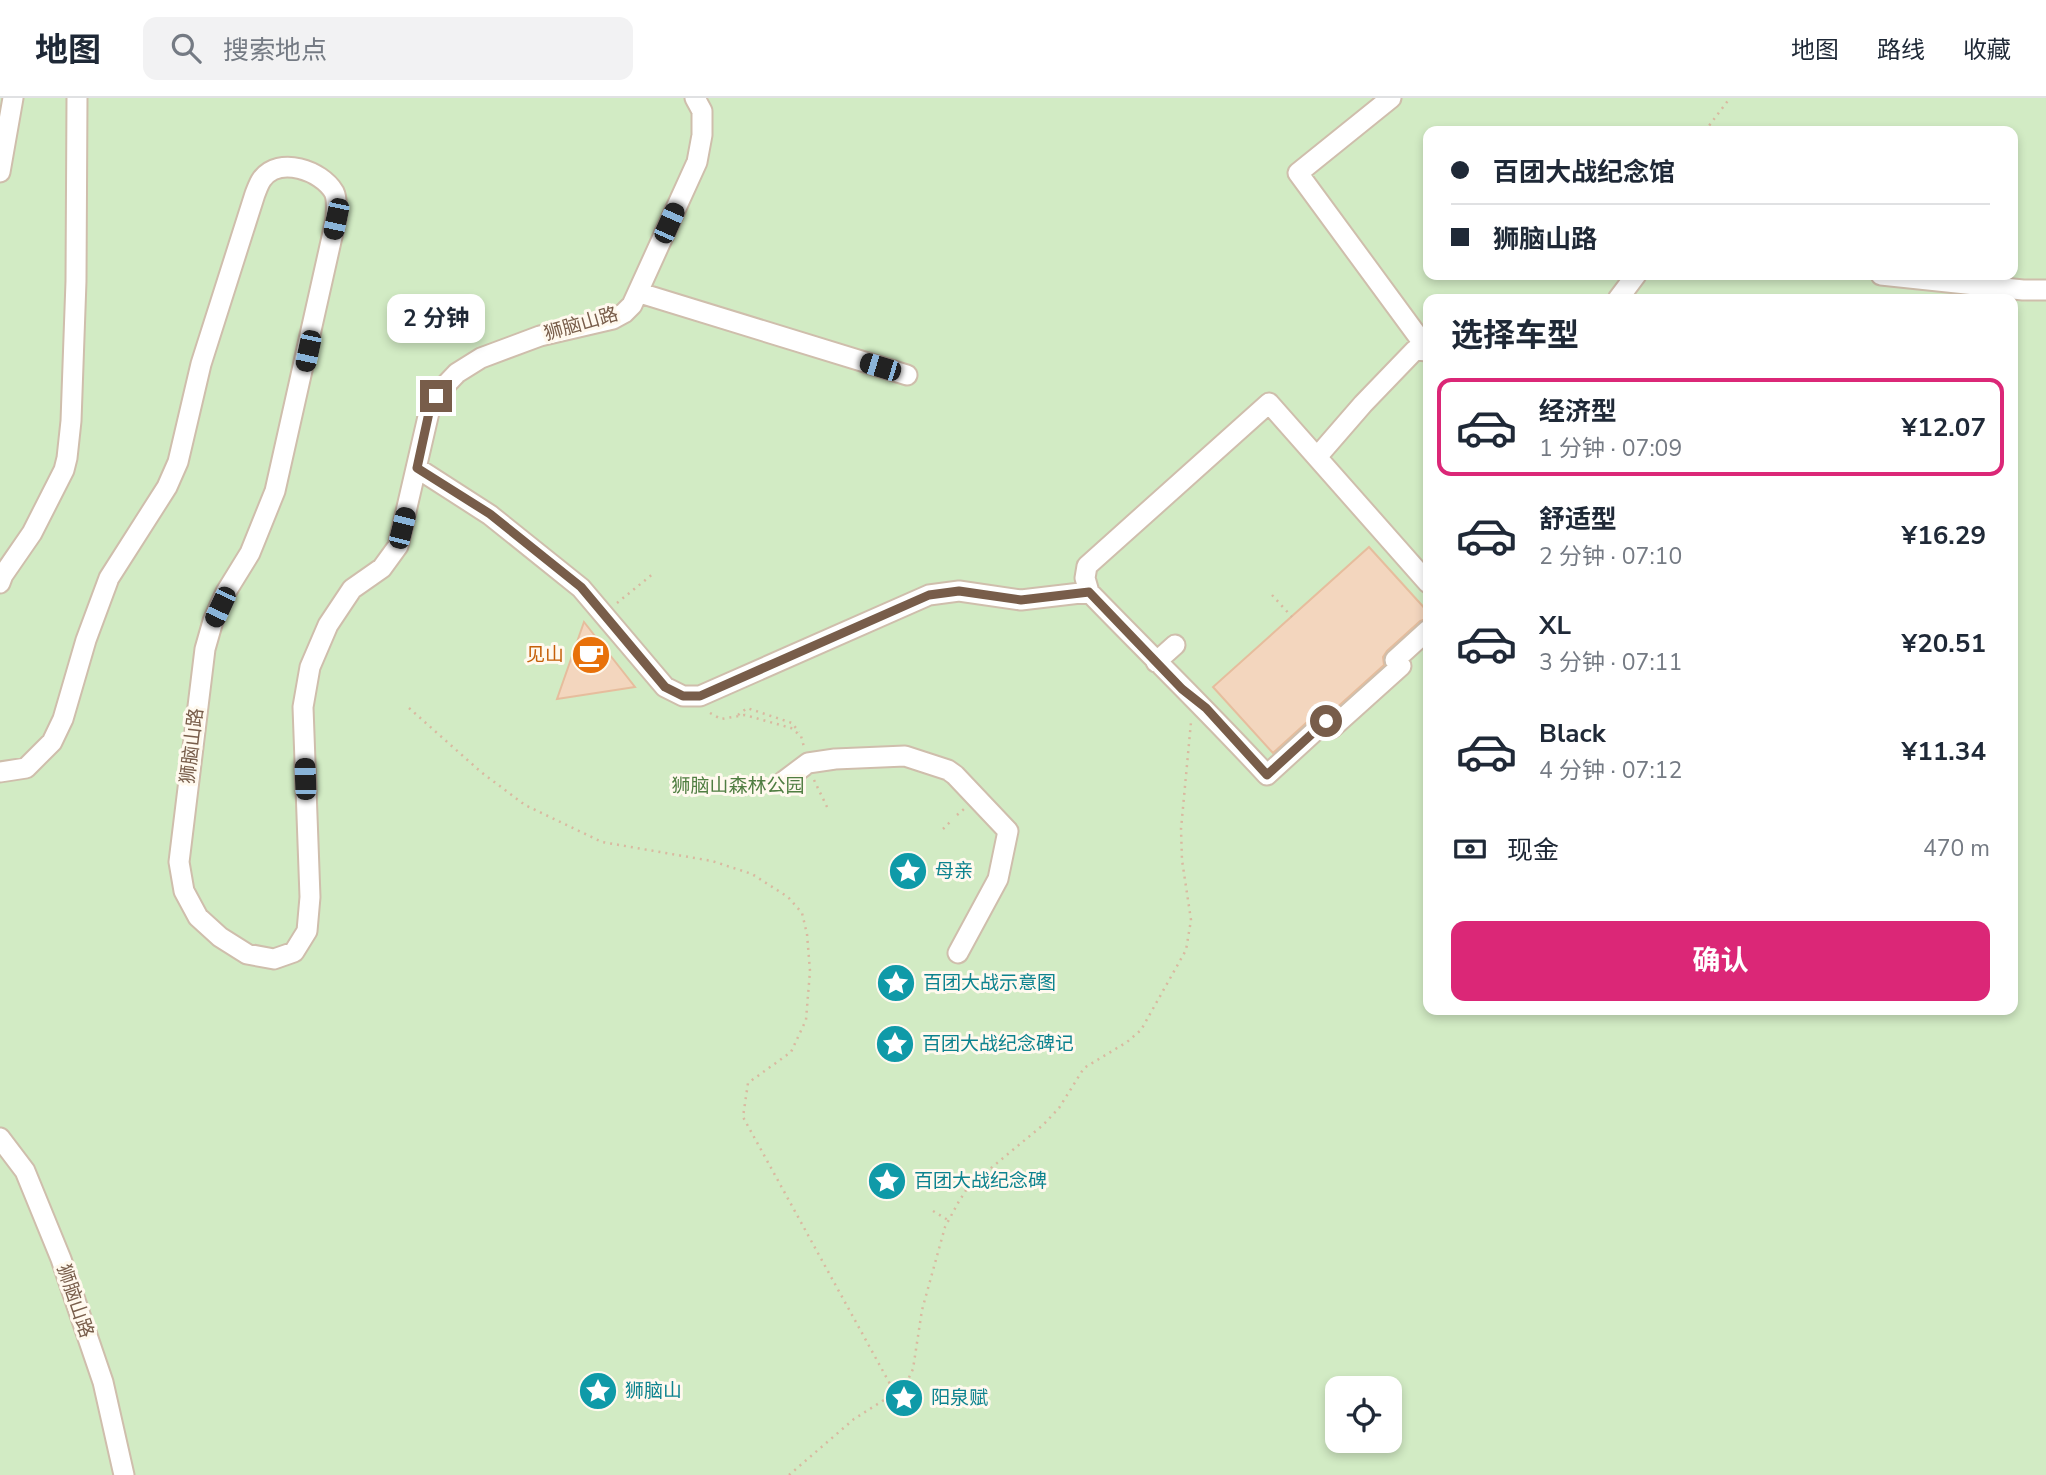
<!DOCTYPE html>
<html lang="zh">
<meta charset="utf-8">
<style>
body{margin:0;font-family:"Nunito Sans","Noto Sans SC",sans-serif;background:#f2f2f3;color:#1f2937;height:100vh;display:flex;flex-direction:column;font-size:26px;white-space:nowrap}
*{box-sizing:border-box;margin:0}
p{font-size:23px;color:#747a83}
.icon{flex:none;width:38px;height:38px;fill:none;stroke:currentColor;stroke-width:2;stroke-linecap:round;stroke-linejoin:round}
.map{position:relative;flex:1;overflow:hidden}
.drawer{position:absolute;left:1423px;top:196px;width:595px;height:721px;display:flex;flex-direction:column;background:#fff;border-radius:14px;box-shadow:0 4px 10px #0003}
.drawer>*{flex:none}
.top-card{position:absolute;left:1423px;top:28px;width:595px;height:154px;border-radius:14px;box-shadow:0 4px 10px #0003;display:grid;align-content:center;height:154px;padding:0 28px;background:#fff}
.fabs{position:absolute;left:1325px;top:1278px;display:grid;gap:14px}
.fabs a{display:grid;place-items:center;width:77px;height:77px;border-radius:14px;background:#fff;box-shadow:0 4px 10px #0003;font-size:35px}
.end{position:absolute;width:32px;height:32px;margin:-16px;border:9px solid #785d4a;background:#fff;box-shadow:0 0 0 4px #fff}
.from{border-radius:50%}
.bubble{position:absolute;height:49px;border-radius:14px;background:#fff;box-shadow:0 4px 10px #0003;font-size:23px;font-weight:700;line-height:49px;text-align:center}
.car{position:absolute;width:21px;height:42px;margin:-21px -10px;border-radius:9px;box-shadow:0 0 5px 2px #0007;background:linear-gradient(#222 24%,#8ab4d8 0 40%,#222 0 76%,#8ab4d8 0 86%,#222 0)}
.top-card b{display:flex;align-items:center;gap:24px;height:66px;font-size:26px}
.top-card b+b{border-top:2px solid #e0e1e3}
.top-card i{width:18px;height:18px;background:#1f2937}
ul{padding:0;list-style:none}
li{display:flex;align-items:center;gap:21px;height:98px;margin:0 14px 10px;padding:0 14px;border:4px solid transparent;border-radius:14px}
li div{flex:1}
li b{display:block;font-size:26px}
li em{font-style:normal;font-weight:700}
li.selected{border-color:#db2777}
li>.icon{width:63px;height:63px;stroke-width:1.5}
h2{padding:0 28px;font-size:32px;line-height:84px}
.pay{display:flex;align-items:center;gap:18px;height:77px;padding:0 28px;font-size:26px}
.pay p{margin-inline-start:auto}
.primary-button{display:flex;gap:14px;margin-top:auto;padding:14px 28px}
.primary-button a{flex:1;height:80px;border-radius:14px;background:#db2777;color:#fff;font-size:28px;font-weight:700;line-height:80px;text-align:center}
header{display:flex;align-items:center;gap:42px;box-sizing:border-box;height:98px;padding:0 35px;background:#fff;border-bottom:2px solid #e0e1e3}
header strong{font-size:33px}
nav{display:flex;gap:38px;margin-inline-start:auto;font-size:24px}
.search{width:490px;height:63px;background:#f2f2f3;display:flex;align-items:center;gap:18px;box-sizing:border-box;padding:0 24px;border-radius:14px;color:#747a83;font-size:26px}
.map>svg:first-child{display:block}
</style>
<header>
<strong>地图</strong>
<div class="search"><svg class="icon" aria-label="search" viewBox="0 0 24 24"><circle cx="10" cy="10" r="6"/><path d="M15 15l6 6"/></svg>搜索地点</div>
<nav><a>地图</a><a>路线</a><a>收藏</a></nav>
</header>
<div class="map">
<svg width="2046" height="1377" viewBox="0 0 2046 1377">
<rect width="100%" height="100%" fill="#fdf6e7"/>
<path fill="#d2ebc4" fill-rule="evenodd" d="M 0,0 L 2046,0 L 2046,1377 L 0,1377 ZM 1428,33 L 2012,33 L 2012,177 L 1428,177 ZM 1428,201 L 2012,201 L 2012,912 L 1428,912 ZM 1337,1290 L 1390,1290 L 1390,1342 L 1337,1342 Z"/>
<path fill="#f3d6be" stroke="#e6bd9d" stroke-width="2" d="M 1369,449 L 1428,514 L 1428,520 L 1420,523 L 1387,553 L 1383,559 L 1384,567 L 1333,613 L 1324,611 L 1318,614 L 1273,655 L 1213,589 Z
M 584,524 L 635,589 L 557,601 Z"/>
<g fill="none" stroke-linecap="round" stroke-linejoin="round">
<g stroke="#cfbeac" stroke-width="23">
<path id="minor" d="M 1391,0 L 1298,75 L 1428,252
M 0,74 L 13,0
M 1881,177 L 2023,192 L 2046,192
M 640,195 L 907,277
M 1618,201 L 1636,177
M 1317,359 L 1363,306 L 1415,252 L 1428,253
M 417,370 L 490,417 L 581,490 L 665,589 L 683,598 L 700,598 L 929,497 L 959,493 L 1021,502 L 1089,494 L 1085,480 L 1087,468 L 1269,305 L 1428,485
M 0,485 L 3,477 L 32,435 L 64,372 L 67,360 L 71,323 L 76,183 L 77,0
M 1089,494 C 1148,555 1209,614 1267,677 L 1326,623 L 1332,630 L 1401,568 L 1395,562 L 1428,532
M 1156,564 L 1175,547
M 0,674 L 26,670 L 52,644 L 63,621 L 86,542 L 109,480 L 167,389 L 178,364 L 201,266 L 255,96 C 257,91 259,85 262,81 C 279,58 321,72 334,94 C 338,102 336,113 336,121 L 275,393 L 250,455 L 226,494 L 213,523 L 205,551 L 179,764 L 184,793 L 198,819 L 220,839 L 247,856 L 274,861 L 294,854 L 307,833 L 310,799 L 303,609 L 310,569 L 328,527 L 352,491 L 382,470 L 398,448 L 430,310 L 436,297 L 457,275 L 481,260 L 540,238 L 613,221 L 624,215 L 632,207 L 697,64 L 702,37 L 702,13 L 695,0
M 784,683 L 808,665 L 835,661 L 905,658 L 948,672 L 955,677 L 1008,733 L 998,781 L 958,855
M 0,1040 L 25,1073 L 61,1161 L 103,1284 L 124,1377"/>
</g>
<path stroke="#d9b9a0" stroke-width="2.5" stroke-dasharray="2 5" stroke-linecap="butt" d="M 1705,33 L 1730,0
M 1272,497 L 1292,519
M 617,505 L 654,475
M 409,610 L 481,674 L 525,707 L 602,744 L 712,763 L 752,776 L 788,799 L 802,815 L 807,836 L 810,873 L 806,922 L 791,954 L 748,985 L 743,1019 L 895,1295 L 904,1290 L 913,1271 L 922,1212 L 945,1129 L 958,1105 L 968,1089 L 1043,1027 L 1059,1010 L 1084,970 L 1127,944 L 1141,932 L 1186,852 L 1191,822 L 1182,762 L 1181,731 L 1191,624
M 710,615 L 721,621 L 745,617 L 791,630 L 801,638 L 804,649
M 738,617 L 747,610 L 792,625 L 799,634
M 814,682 L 828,711
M 957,717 L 964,711
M 943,731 L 950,724
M 933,1113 L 948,1122
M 789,1377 L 854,1321 L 895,1295"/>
<use href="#minor" stroke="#fff" stroke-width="19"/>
</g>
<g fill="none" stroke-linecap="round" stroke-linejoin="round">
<path stroke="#785d4a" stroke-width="9" d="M 436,298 L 430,310 L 417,370 L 490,416 L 581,489 L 665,589 L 683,598 L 700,598 L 929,497 L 959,493 L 1021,502 L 1089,494 L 1182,591 L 1206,610 L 1267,677 L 1326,623"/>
</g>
<defs>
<g id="cafe-disc" transform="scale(2.0125)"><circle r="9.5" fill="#e8710a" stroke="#fff9ee"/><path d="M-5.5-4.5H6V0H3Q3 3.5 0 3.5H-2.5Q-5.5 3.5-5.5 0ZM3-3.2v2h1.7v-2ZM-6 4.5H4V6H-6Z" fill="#fff"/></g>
<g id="sight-disc" transform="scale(2.0125)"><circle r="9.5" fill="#0f9aa8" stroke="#fff9ee"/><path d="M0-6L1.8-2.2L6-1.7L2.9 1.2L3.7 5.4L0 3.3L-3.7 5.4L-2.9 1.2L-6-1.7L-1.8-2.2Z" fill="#fff"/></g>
</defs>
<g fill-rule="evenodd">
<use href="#cafe-disc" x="591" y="557"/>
<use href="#sight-disc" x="908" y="773"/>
<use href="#sight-disc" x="896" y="885"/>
<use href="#sight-disc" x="895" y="946"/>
<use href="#sight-disc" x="887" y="1083"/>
<use href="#sight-disc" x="598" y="1293"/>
<use href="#sight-disc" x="904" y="1300"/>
</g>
<g text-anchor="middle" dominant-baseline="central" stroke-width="6" stroke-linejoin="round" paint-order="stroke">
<g font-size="19" fill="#785d4a" stroke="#fff9ee">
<text transform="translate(581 226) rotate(-16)">狮脑山路</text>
<text transform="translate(192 648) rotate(-83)">狮脑山路</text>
<text transform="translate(75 1203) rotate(71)">狮脑山路</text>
</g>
<g font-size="19" fill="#c56008" stroke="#fff9ee" text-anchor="end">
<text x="564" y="557">见山</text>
</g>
<g font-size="19" fill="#507e42" stroke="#fff9ee">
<text x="738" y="688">狮脑山森林公园</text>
</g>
<g font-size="19" fill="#0d838f" stroke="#fff9ee" text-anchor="start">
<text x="935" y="773">母亲</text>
<text x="923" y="885">百团大战示意图</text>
<text x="922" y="946">百团大战纪念碑记</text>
<text x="914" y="1083">百团大战纪念碑</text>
<text x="625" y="1293">狮脑山</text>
<text x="931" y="1300">阳泉赋</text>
</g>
</g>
</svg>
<div class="fabs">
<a><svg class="icon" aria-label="locate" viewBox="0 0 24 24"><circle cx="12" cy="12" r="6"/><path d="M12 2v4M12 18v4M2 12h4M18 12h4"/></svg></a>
</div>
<i class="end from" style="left:1326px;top:623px"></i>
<i class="end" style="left:436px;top:298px"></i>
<div class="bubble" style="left:387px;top:196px;width:98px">2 分钟</div>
<i class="car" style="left:336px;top:121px;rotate:192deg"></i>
<i class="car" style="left:669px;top:125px;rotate:24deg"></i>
<i class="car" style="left:308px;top:253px;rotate:192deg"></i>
<i class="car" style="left:880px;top:269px;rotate:287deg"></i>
<i class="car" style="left:402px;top:430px;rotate:14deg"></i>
<i class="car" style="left:220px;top:509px;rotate:205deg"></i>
<i class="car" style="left:305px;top:681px;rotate:358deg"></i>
<div class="top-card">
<b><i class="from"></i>百团大战纪念馆</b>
<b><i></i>狮脑山路</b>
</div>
<section class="drawer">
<h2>选择车型</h2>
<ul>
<li class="selected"><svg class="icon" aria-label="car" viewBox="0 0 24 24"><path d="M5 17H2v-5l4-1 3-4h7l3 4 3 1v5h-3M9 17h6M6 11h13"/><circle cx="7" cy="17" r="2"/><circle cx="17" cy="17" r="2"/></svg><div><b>经济型</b><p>1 分钟 · 07:09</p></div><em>¥12.07</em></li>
<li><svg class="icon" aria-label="car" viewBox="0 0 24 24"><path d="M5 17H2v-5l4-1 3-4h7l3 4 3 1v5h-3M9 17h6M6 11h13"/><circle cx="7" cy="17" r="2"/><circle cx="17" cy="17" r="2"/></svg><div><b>舒适型</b><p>2 分钟 · 07:10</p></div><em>¥16.29</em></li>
<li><svg class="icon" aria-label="car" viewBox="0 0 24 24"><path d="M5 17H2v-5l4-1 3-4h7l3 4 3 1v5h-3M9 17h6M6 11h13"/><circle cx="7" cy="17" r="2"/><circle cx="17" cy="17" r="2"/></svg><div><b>XL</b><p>3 分钟 · 07:11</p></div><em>¥20.51</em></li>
<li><svg class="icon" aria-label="car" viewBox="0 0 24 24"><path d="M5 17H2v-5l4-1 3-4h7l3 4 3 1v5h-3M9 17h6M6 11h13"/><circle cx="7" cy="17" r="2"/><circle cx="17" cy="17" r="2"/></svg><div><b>Black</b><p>4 分钟 · 07:12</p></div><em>¥11.34</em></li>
</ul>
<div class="pay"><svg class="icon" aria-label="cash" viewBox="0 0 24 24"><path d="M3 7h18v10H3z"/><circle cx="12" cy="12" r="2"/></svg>现金<p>470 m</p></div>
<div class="primary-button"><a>确认</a></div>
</section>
</div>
